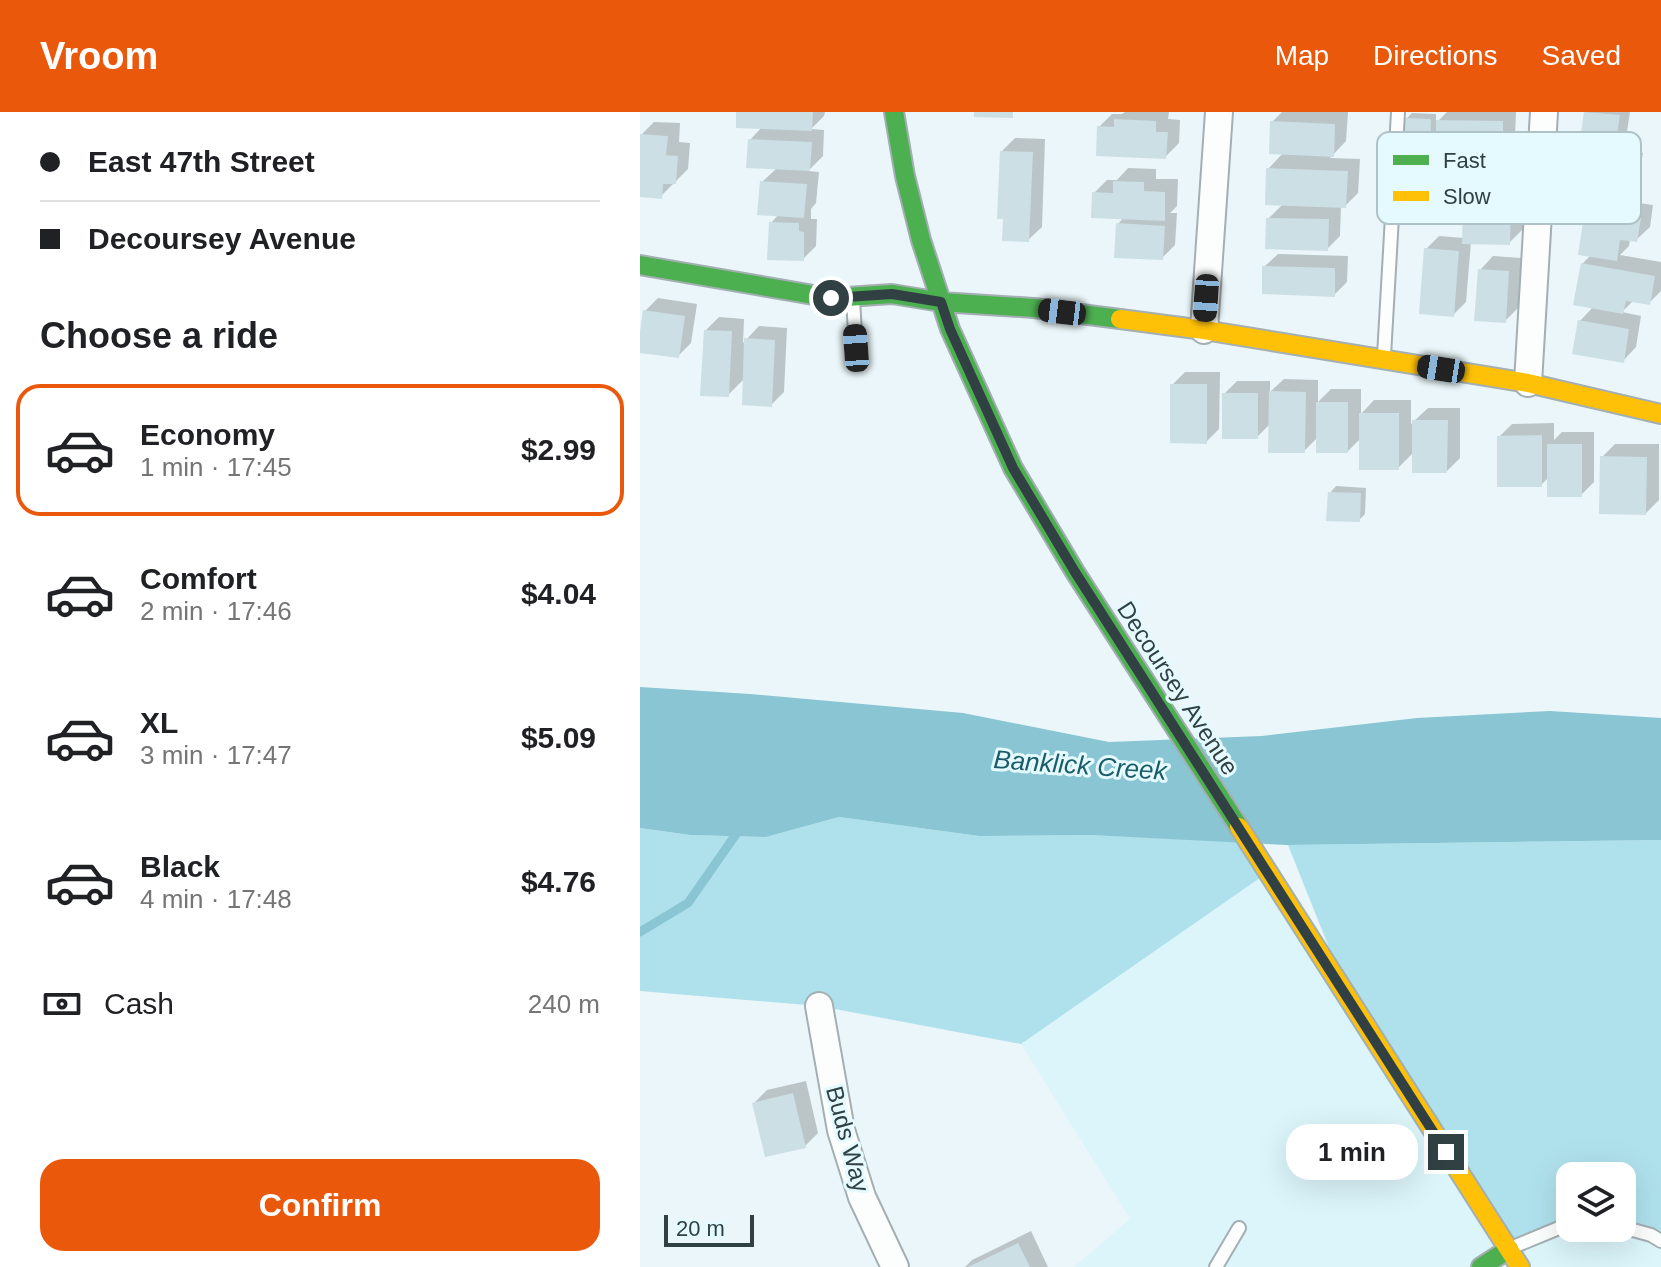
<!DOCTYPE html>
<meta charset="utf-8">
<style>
body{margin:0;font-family:Helvetica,sans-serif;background:#f6f6f6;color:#202124;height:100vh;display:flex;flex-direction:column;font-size:30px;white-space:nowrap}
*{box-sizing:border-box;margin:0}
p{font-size:26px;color:#757577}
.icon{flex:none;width:44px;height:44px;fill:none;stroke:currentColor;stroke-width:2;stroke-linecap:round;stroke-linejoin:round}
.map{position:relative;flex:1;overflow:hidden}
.side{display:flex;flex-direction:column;background:#fff;width:640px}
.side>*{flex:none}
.guide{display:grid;align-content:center;height:176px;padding:0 40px;background:#fff}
.tools{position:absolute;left:916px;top:1050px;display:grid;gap:16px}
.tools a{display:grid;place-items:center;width:80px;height:80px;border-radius:16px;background:#fff;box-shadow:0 8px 32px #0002;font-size:40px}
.scale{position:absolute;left:24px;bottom:20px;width:90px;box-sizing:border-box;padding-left:8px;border:4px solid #314043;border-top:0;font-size:22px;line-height:28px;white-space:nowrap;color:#314043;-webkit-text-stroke:6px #e4faff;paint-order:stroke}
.end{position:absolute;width:36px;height:36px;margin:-18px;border:10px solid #314043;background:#fff;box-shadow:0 0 0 4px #fff}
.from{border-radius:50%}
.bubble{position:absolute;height:56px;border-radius:24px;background:#fff;box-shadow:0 8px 32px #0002;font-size:26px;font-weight:700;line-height:56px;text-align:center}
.car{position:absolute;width:24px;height:48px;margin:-24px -12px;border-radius:10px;box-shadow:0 0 6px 2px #0007;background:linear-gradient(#222 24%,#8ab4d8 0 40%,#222 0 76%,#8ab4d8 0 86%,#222 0)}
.guide b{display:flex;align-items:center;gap:28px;height:76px;font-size:30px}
.guide b+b{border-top:2px solid #e0e0e0}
.guide i{width:20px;height:20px;background:#202124}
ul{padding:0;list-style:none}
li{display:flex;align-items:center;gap:24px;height:132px;margin:0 16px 12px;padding:0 24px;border:4px solid transparent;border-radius:24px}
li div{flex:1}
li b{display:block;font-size:30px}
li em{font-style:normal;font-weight:700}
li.selected{border-color:#ea580c}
li>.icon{width:72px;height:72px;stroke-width:1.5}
h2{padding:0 40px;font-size:36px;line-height:96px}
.pay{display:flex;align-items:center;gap:20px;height:88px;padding:0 40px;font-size:30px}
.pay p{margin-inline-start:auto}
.cta{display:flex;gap:16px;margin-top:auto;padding:16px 40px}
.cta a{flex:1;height:92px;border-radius:24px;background:#ea580c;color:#fff;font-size:32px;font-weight:700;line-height:92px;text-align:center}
header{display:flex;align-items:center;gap:48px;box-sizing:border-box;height:112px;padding:0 40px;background:#ea580c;color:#fff}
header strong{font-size:38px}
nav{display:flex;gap:44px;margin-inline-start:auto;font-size:28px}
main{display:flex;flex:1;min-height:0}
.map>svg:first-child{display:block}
</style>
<header>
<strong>Vroom</strong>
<nav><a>Map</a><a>Directions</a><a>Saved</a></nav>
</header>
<main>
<section class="side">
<div class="guide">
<b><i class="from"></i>East 47th Street</b>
<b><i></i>Decoursey Avenue</b>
</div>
<h2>Choose a ride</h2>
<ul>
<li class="selected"><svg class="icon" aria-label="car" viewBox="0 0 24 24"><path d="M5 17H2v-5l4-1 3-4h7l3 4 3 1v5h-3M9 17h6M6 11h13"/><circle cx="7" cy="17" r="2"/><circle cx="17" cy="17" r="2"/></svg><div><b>Economy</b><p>1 min · 17:45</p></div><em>$2.99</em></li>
<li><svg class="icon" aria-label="car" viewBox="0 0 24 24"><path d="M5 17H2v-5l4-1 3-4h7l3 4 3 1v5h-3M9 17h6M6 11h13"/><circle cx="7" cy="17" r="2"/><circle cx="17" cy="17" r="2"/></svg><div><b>Comfort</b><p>2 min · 17:46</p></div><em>$4.04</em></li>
<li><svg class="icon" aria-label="car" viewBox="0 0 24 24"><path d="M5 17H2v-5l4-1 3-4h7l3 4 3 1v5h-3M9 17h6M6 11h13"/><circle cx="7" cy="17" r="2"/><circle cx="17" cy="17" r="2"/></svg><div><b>XL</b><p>3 min · 17:47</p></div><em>$5.09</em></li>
<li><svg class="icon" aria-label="car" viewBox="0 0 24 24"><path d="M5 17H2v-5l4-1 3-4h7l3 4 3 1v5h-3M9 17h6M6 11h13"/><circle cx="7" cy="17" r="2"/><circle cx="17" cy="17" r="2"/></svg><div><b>Black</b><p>4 min · 17:48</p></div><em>$4.76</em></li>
</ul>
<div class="pay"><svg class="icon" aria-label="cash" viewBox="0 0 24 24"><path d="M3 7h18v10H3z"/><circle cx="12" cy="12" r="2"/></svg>Cash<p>240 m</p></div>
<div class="cta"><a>Confirm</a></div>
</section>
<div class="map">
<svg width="1021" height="1155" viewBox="0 0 1021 1155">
<rect width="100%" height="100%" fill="#eaf6f9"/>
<path fill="#dbf5fb" d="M 627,761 L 930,1116 L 982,1116 L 1021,1129 L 1021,1155 L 434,1155 L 490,1107 L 381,932 Z"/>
<path fill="#afe1ec" d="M 199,705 L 339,724 L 450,723 L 607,730 L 627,761 L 381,932 L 179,894 L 0,879 L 0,716 L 50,723 L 126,725 Z
M 1021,728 L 1021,1129 L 982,1115 L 982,1064 L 930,1064 L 930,1115 L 869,1137 L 712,893 L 648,733 Z"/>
<path fill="#89c5d2" d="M 0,575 L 110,582 L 323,601 L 469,630 L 622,624 L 777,606 L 910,599 L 1021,606 L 1021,728 L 647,733 L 450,723 L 339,724 L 199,705 L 126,725 L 50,723 L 0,716 Z"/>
<path fill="#0003" d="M 98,0 L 185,0 L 184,4 L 171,17 L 184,18 L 183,44 L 168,59 L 179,60 L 176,91 L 171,97 L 171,107 L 177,107 L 176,134 L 163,147 L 131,111 L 139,102 L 122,70 L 137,56 L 110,28 L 122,15 Z
M 485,0 L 529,0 L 528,7 L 540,8 L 539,31 L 526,44 L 459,15 L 472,2 L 482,2 Z
M 642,0 L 708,0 L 706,29 L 690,46 L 720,47 L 718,81 L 705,94 L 701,94 L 700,124 L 687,137 L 628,107 L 643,92 L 628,57 L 644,40 L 632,10 Z
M 807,0 L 876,0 L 875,23 L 866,32 L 878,32 L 878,59 L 864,72 L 810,45 L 819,35 L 798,27 L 789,35 L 766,7 L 772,1 L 796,2 L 796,11 Z
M 946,0 L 990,0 L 986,26 L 976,36 L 1003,41 L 996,78 L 985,89 L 1013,93 L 1010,115 L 996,128 L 990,127 L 989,134 L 980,143 L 1021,150 L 1021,179 L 1009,191 L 994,188 L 982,200 L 1001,204 L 996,235 L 983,249 L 940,209 L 954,194 L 942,152 L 951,143 L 947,98 L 959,86 L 945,46 L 954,36 L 941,34 Z
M 14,10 L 40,11 L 39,30 L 50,31 L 48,57 L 21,84 L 0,83 L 1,23 Z
M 375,26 L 405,27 L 402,115 L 388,128 L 362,39 Z
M 488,56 L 516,57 L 516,67 L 538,67 L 537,94 L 530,101 L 537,101 L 535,133 L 522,146 L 478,112 L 484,105 L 454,81 L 467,68 L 477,68 Z
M 838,76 L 883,77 L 883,117 L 870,130 L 831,130 L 826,190 L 813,203 L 786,137 L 799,124 L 824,126 L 824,89 Z
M 638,142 L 708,144 L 707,170 L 694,183 L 624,155 Z
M 853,144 L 881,146 L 878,196 L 865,209 L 840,158 Z
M 18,186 L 57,192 L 51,231 L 38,244 L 0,239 L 5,199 Z
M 79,205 L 104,207 L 103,231 L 119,214 L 147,216 L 144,280 L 131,293 L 105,266 L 88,283 L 66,218 Z
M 545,260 L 580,260 L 579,317 L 566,330 L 532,273 Z
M 644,267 L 678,268 L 678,290 L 691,277 L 721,277 L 721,302 L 734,288 L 771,288 L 771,312 L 788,296 L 820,296 L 820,346 L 807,359 L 774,340 L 758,356 L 721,326 L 708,339 L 678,325 L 664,339 L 630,312 L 617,325 L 584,282 L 597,269 L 630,269 L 630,280 Z
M 914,311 L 914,328 L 922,320 L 954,320 L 954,370 L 941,383 L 909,365 L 901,373 L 859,325 L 872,312 Z
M 975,332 L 1019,332 L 1019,388 L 1006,401 L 962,345 Z
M 696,374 L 726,376 L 725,402 L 719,408 L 690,381 Z
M 166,969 L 178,1021 L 165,1034 L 114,991 L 127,978 Z
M 391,1119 L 408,1155 L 325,1155 L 332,1148 Z"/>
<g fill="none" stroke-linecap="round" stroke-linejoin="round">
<path stroke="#89c5d2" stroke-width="9" d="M 0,820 L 48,791 L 101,715"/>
</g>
<path fill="#cbdfe4" d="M 96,0 L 173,0 L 172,19 L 96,16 Z
M 334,0 L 373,0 L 373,6 L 334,5 Z
M 944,0 L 980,3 L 974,42 L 939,36 Z
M 764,6 L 791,7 L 790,37 L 763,36 Z
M 474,7 L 516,9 L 516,20 L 528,20 L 526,47 L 456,44 L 457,14 L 474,15 Z
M 796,8 L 863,9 L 863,38 L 796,37 Z
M 630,9 L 695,12 L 694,45 L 629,42 Z
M 0,22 L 28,24 L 26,43 L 38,44 L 36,72 L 23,72 L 22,87 L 0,85 Z
M 108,27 L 172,30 L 170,59 L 106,56 Z
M 360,39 L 393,40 L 389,130 L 362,129 L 363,107 L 357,107 Z
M 626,56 L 708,59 L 706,96 L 625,93 Z
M 120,69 L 167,72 L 164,106 L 117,103 Z
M 473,69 L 504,70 L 504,79 L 525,80 L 525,109 L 451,106 L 452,80 L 473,81 Z
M 823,89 L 871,90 L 870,133 L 822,132 Z
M 945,97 L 1001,106 L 997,130 L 980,128 L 977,149 L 938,143 Z
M 626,106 L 689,107 L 688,139 L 625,137 Z
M 129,110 L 159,111 L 159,119 L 164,120 L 164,149 L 127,148 Z
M 476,111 L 525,114 L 523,148 L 474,146 Z
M 784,136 L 819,139 L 814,205 L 779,202 Z
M 941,151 L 1015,164 L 1010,193 L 986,189 L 983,202 L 933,193 Z
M 622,154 L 695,156 L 695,185 L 622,182 Z
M 838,157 L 869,159 L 866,211 L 834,209 Z
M 3,198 L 45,204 L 39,246 L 0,241 L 0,220 Z
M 938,208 L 989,217 L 984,251 L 932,242 Z
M 64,218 L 92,219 L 89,285 L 60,284 Z
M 104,226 L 135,228 L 132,295 L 102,293 Z
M 530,272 L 567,272 L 567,332 L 530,331 Z
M 629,279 L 666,280 L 665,341 L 628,341 Z
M 582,281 L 618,281 L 618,327 L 582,327 Z
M 676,290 L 708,290 L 708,341 L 676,341 Z
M 719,301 L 759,301 L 759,358 L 719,358 Z
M 772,308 L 808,308 L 807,361 L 772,361 Z
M 902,323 L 902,375 L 857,375 L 857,324 Z
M 907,332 L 942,332 L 942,385 L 907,385 Z
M 960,344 L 1007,345 L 1006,403 L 959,402 Z
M 688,380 L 721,381 L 720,410 L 686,409 Z
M 153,981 L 166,1036 L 125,1045 L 112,991 Z
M 378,1131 L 390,1155 L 328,1155 Z"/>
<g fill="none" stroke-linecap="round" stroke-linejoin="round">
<g stroke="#a3afb2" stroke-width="16">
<path id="lane" d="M 213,188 L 216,236
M 744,244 L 758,0
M 982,1115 L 1011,1123 L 1021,1129
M 873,1135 L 919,1116 L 930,1115
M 576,1155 L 599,1116"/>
</g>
<g stroke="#a3afb2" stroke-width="30">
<path id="street" d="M 564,218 L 579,0
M 888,271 L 904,0
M 179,894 L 201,1018 L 222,1085 L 255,1155"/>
</g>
<g stroke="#a3afb2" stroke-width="22">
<path id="fast" d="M 254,0 L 265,64 L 281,128 L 310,217 L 373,356 L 435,460 L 599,715
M 0,153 L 191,186 L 252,182 L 301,190 L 394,196 L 480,207
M 841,1155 L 869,1137"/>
</g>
<g stroke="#a3afb2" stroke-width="22">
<path id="slow" d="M 480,207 L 564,218 L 888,271 L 1021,302
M 599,715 L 880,1155"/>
</g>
<use href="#lane" stroke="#fcfefe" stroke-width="12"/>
<use href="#street" stroke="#fcfefe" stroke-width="26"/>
<use href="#fast" stroke="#4caf50" stroke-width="18"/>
<use href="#slow" stroke="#ffc107" stroke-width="18"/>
</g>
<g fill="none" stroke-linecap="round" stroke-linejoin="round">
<path stroke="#314043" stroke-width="10" d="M 191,186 L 252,182 L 301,190 L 310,217 L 373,356 L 435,460 L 806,1040"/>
</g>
<g text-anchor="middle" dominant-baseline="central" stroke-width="6" stroke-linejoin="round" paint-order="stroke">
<g font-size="24" fill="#314043" stroke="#e4faff">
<text transform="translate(538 576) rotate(57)">Decoursey Avenue</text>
<text transform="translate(208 1027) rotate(75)">Buds Way</text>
</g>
<g font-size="26" font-style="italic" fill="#1a5d69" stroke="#e4faff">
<text transform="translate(440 653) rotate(4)">Banklick Creek</text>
</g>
</g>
<rect x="737" y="20" width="264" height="92" rx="12" fill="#e4faff" stroke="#aec2c7" stroke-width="2"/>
<rect x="753" y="43" width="36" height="10" fill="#4caf50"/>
<rect x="753" y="79" width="36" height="10" fill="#ffc107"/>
<g font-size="22" fill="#314043">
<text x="803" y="56">Fast</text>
<text x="803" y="92">Slow</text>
</g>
</svg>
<div class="tools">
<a><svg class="icon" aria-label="layers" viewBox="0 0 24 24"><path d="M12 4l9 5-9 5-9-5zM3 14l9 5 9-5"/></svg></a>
</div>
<div class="scale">20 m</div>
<i class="end from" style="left:191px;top:186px"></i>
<i class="end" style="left:806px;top:1040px"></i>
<div class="bubble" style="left:646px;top:1012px;width:132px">1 min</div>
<i class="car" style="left:566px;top:186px;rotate:184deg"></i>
<i class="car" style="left:422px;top:200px;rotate:277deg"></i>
<i class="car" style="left:216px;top:236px;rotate:356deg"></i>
<i class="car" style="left:801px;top:257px;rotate:279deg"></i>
</div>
</main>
